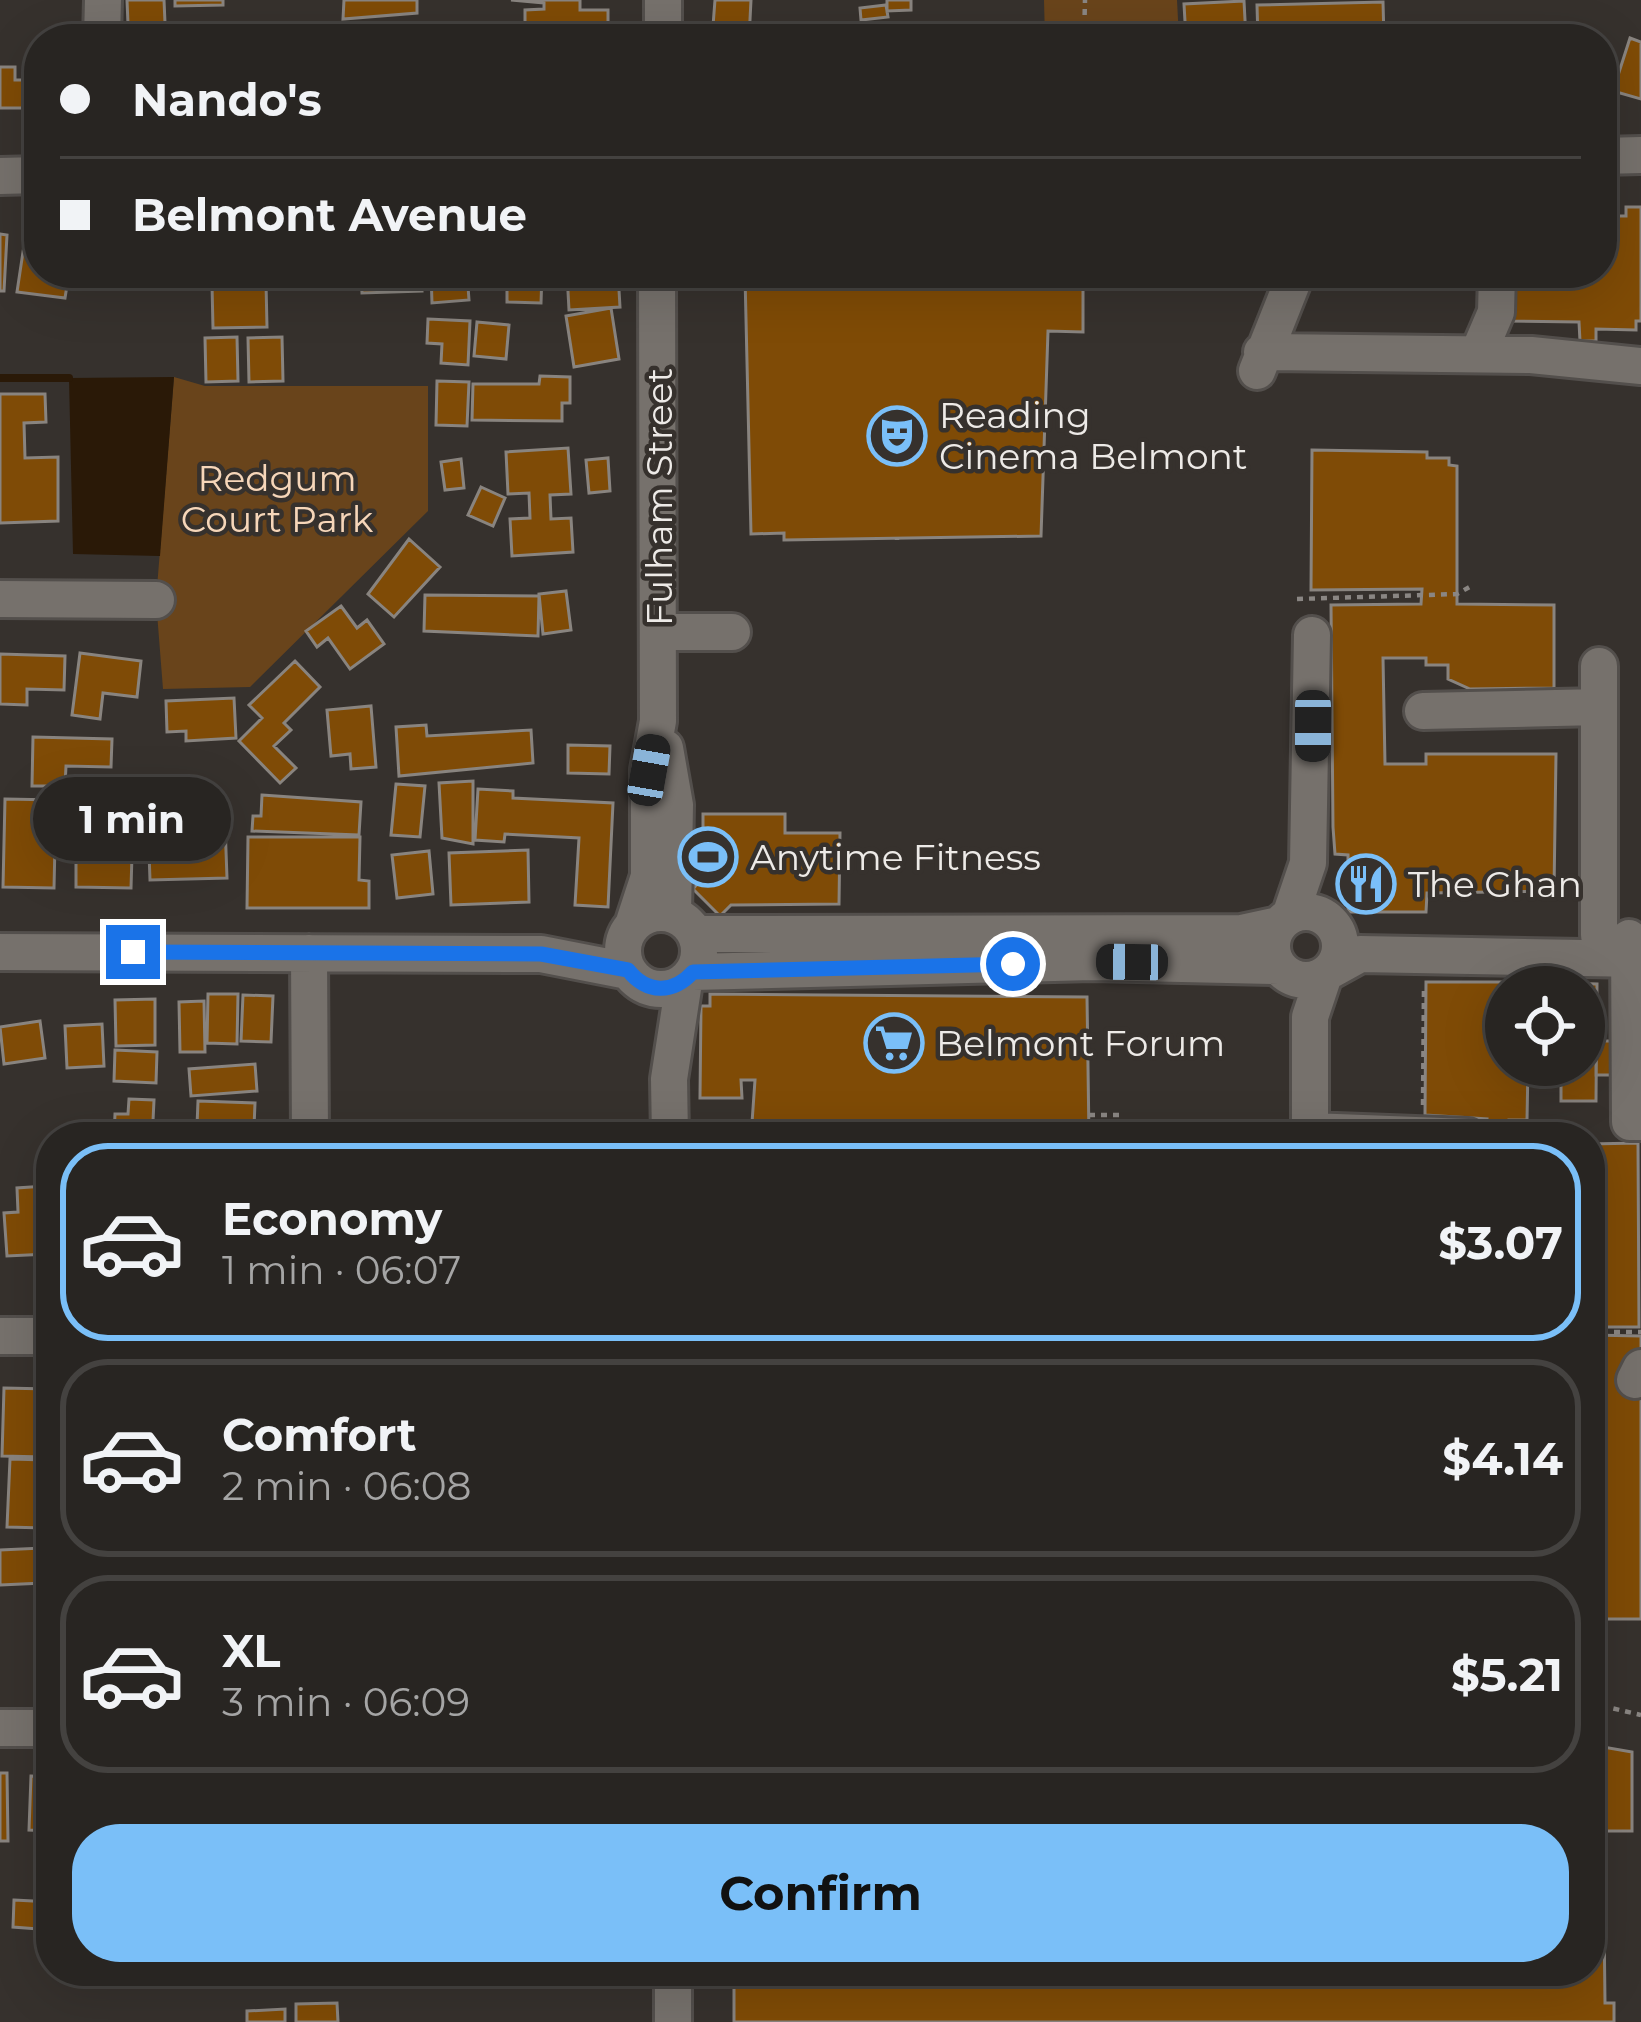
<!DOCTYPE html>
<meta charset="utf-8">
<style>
body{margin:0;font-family:Montserrat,sans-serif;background:#302d2a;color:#f1f3f6;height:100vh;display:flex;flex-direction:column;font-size:45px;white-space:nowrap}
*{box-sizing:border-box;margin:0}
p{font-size:39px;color:#a5a5a5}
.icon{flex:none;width:66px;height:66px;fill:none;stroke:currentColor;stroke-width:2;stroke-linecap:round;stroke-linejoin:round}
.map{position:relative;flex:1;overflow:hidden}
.drawer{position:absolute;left:36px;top:1122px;width:1569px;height:864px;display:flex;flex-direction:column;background:#282522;border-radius:48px;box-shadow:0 12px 48px #0002,0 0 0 3px #444240}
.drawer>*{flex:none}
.hud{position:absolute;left:24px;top:24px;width:1593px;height:264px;border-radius:48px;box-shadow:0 12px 48px #0002,0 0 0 3px #444240;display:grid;align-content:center;height:264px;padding:0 36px;background:#282522}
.tools{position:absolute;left:1485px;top:966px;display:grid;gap:24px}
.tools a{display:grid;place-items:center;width:120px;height:120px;border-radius:50%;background:#282522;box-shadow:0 12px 48px #0002,0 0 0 3px #444240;font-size:60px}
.end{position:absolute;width:54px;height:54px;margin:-27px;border:15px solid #1a73e8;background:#fff;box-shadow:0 0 0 6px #fff}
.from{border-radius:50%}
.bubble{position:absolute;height:84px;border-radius:42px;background:#282522;box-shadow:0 12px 48px #0002,0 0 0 3px #444240;font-size:39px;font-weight:700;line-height:84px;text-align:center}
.car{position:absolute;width:36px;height:72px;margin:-36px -18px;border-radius:15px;box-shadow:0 0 9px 3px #0007;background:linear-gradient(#222 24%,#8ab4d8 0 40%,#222 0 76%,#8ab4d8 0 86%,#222 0)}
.hud b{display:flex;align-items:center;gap:42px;height:114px;font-size:45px}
.hud b+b{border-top:3px solid #444240}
.hud i{width:30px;height:30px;background:#f1f3f6}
ul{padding:21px 0 0;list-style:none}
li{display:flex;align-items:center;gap:36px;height:198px;margin:0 24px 18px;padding:0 12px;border:6px solid #444240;border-radius:48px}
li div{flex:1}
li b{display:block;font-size:45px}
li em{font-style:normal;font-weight:700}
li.selected{border-color:#7abff8}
li>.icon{width:108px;height:108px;stroke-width:1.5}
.primary-button{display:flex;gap:24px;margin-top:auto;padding:24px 36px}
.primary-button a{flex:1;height:138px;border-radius:48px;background:#7abff8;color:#111;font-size:48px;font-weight:700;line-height:138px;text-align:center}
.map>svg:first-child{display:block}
</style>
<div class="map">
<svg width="1641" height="2022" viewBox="0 0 1641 2022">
<rect width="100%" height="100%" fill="#36312d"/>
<path fill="#69441b" d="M 1044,0 L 1177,0 L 1179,39 L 1045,39 Z
M 174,377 L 205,386 L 428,386 L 428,511 L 250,687 L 163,689 L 156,600 Z"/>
<path fill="#2a1907" d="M 174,377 L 160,556 L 73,554 L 69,378 Z"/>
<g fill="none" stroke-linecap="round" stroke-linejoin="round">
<path stroke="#2a1907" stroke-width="8" d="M 0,378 L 69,378"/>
</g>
<path fill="#7f4b06" stroke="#89847f" stroke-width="3" d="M 127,0 L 164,0 L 165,23 L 128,24 Z
M 175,0 L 223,0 L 223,5 L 175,6 Z
M 344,0 L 417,0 L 417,13 L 343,19 Z
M 511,0 L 580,0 L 580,10 L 608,10 L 608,39 L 525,39 L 525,10 L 544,9 L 544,3 Z
M 715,0 L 751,0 L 749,39 L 712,39 Z
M 887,0 L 911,0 L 911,10 L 887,11 Z
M 1244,1 L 1246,39 L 1186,39 L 1184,4 Z
M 1383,2 L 1384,39 L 1258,39 L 1257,5 Z
M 886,5 L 888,17 L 861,20 L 860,8 Z
M 1630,38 L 1641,42 L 1641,99 L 1613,91 Z
M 0,67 L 15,67 L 15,80 L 31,80 L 30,108 L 0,108 Z
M 1626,207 L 1641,207 L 1641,321 L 1636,321 L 1636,330 L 1596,329 L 1596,341 L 1580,341 L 1579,322 L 1509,321 L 1482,273 L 1602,273 L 1602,216 L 1626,216 Z
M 26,232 L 39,234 L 39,273 L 69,273 L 65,298 L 17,292 Z
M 0,234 L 7,235 L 4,291 L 0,291 Z
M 306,273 L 346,273 L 347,285 L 306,287 Z
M 361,273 L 421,273 L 422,291 L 362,293 Z
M 431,273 L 467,273 L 469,300 L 432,303 Z
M 507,273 L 542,273 L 541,303 L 507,302 Z
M 567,273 L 618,273 L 620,307 L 569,310 Z
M 790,273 L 1003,273 L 1083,284 L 1083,332 L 1048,331 L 1041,536 L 784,540 L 784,533 L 751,534 L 745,276 Z
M 266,283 L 267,327 L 213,328 L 212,285 Z
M 611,308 L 619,359 L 574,367 L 566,316 Z
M 428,319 L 470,321 L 468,365 L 441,363 L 442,344 L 427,343 Z
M 477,322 L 509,325 L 506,359 L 474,356 Z
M 237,337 L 238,381 L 206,382 L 205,338 Z
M 282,337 L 283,381 L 249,382 L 248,338 Z
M 540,376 L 570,377 L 570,403 L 562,403 L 562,421 L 472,420 L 473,384 L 539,384 Z
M 437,381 L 469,382 L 467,426 L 436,425 Z
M 0,394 L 45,394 L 46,422 L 24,423 L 25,458 L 58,457 L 58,521 L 0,523 Z
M 568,448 L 571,494 L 550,495 L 551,519 L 571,518 L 573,552 L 512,556 L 510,519 L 530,518 L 529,493 L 508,494 L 506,452 Z
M 1312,450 L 1427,452 L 1427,458 L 1449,458 L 1449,465 L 1457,466 L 1457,604 L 1554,605 L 1554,688 L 1470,689 L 1448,679 L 1448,665 L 1426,665 L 1426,658 L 1383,658 L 1385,764 L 1426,764 L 1426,754 L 1556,754 L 1554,891 L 1427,893 L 1426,912 L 1348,912 L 1348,855 L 1335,854 L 1333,827 L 1331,605 L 1421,604 L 1422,589 L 1311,590 Z
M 608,458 L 610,491 L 589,493 L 586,460 Z
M 461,459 L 464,488 L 445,490 L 441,462 Z
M 481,487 L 505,498 L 493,526 L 468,515 Z
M 409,539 L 440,567 L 394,617 L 368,594 Z
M 566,591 L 571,630 L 543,634 L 539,594 Z
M 425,595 L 539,596 L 538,636 L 424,631 Z
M 341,606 L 357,628 L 367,620 L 384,644 L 350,669 L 328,638 L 317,647 L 306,631 Z
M 80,653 L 141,661 L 137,697 L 103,693 L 100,719 L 72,715 Z
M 0,654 L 65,656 L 64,690 L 27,689 L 27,705 L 0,704 Z
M 295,661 L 320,687 L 284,723 L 291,730 L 274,746 L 296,768 L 280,783 L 239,741 L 262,718 L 249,705 Z
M 234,698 L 236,738 L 186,741 L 186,731 L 167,732 L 166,701 Z
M 371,706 L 376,767 L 351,769 L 350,754 L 331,756 L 327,710 Z
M 426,725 L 427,736 L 531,730 L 533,763 L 399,776 L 396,727 Z
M 33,737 L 112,739 L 111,767 L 66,766 L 65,786 L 32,786 Z
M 568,745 L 610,746 L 609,774 L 568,773 Z
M 473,781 L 473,844 L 442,838 L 439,783 Z
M 396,784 L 425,786 L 420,837 L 391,835 Z
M 478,789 L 513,791 L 513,798 L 613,803 L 608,907 L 575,905 L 579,838 L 505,834 L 504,842 L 475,840 Z
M 262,795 L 361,802 L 359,835 L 252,831 L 253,816 L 261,816 Z
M 5,799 L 56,800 L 54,888 L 3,887 Z
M 703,814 L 785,814 L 785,833 L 840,833 L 839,904 L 731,905 L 720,916 L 693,889 L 703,877 Z
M 98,822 L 133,822 L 131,888 L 76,887 L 76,850 L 97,851 Z
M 178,824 L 179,854 L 196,853 L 196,825 L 225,824 L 227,878 L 150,880 L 148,825 Z
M 248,837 L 360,837 L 359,880 L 369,881 L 369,908 L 247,908 Z
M 528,850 L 529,902 L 451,905 L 449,853 Z
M 429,851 L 433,894 L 397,898 L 392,855 Z
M 1426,982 L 1528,982 L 1528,987 L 1506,987 L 1506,1065 L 1528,1065 L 1527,1120 L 1509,1120 L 1509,1137 L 1486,1137 L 1487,1119 L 1425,1115 Z
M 1562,983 L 1597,984 L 1596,1101 L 1561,1101 L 1561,1065 L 1584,1065 L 1584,987 Z
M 208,994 L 238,994 L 237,1044 L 207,1043 Z
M 710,994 L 1087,997 L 1089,1137 L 751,1137 L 755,1080 L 741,1080 L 742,1098 L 700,1098 L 701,1006 L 710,1006 Z
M 243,995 L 273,996 L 271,1042 L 241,1041 Z
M 155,999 L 155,1045 L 116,1046 L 115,1000 Z
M 204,1001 L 205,1052 L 180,1052 L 179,1002 Z
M 40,1021 L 45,1058 L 4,1064 L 0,1027 Z
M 102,1024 L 104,1066 L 67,1068 L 65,1026 Z
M 1596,1041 L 1641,1041 L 1641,1075 L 1596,1075 Z
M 115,1050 L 157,1052 L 156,1083 L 114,1081 Z
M 255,1064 L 257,1091 L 191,1096 L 189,1069 Z
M 129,1099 L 154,1100 L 153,1121 L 169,1122 L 169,1137 L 114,1137 L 115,1114 L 128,1114 Z
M 198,1101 L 255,1103 L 254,1127 L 197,1126 Z
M 1638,1143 L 1639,1327 L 1590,1327 L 1590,1144 Z
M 45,1186 L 48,1254 L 7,1256 L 4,1213 L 18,1212 L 17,1188 Z
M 1590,1335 L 1641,1336 L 1641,1619 L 1590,1619 Z
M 4,1388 L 48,1389 L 45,1457 L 2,1456 Z
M 10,1459 L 46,1460 L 44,1528 L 7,1527 Z
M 42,1548 L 43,1583 L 0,1585 L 0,1550 Z
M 1590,1720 L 1602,1720 L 1603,1747 L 1632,1752 L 1632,1831 L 1603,1831 L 1605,2003 L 1614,2003 L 1614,2022 L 734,2022 L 734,1971 L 1590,1971 Z
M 0,1773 L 7,1773 L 8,1841 L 0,1841 Z
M 31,1776 L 51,1777 L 51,1831 L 29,1830 Z
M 14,1900 L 51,1902 L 51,1930 L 13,1927 Z
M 337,2003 L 338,2022 L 296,2022 L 296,2004 Z
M 285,2009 L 285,2022 L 247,2022 L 247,2011 Z"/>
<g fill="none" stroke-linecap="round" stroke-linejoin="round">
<g stroke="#534f4c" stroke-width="42">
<path id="minor" d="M 102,39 L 103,0
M 663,39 L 663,0
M 1602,156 L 1641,155
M 0,176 L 39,175
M 1262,352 L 1531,355 L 1641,366
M 1478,354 L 1496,312 L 1497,273
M 1257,371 L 1296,273
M 0,599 L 156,600
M 660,632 L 732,632
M 1599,666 L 1599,935
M 1423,711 L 1599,707
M 665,748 L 675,805 L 673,914
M1272 946a34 34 0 1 1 68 0a34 34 0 1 1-68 0Z
M623 951a38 38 0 1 1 76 0a38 38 0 1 1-76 0Z
M 1290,916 L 1308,863 L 1312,635
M 633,925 L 649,876 L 649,770 L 658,721 L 657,273
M 696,934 L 1241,933 L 1279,925
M 1629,938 L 1630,1122 L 1641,1122
M 0,952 L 541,954 L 628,971
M 309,953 L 310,1137
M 1331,970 L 1360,954 L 1641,959
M 693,972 L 1092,962 L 1278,966
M 1310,1131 L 1468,1137
M 670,1137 L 669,1079 L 684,982
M 1310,1137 L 1310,1017 L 1323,978
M 0,1336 L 51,1336
M 1635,1380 L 1641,1368
M 0,1728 L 51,1728
M 673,1971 L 673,2022"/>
</g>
<path stroke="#8a8683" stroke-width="4.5" stroke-dasharray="6 6" stroke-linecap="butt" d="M 1084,39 L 1085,0
M 897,540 L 897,538
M 1297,599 L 1457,594 L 1473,585
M 1423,1105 L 1424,985
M 1089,1115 L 1123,1115
M 1590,1332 L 1641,1332
M 1590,1393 L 1611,1393
M 1590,1703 L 1641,1715"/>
<use href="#minor" stroke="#76716c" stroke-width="36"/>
</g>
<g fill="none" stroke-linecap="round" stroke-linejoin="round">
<path stroke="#1a73e8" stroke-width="15" d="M 133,952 L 541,954 L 628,970 C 647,994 673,994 693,972 L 1013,964"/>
</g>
<defs>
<g id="theatre-ring" transform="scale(3)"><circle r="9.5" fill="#36312d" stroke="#7abff8" stroke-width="1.5"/><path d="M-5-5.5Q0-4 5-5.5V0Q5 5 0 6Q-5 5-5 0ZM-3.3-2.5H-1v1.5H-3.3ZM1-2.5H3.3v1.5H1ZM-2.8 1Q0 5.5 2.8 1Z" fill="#7abff8"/></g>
<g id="stadium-ring" transform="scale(3)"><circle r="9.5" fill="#36312d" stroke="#7abff8" stroke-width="1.5"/><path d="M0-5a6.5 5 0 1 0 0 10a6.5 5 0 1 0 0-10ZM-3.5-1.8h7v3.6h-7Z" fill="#7abff8"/></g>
<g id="restaurant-ring" transform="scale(3)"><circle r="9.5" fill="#36312d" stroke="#7abff8" stroke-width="1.5"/><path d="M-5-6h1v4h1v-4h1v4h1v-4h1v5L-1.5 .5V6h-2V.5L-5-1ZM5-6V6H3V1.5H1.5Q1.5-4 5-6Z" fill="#7abff8"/></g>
<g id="supermarket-ring" transform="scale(3)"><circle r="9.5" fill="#36312d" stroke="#7abff8" stroke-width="1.5"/><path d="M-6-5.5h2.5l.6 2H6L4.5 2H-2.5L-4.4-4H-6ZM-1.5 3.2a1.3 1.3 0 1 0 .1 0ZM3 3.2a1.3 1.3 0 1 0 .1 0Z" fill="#7abff8"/></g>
</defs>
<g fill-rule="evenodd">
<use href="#theatre-ring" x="897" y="436"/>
<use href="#stadium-ring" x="708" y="857"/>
<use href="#restaurant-ring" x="1366" y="884"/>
<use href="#supermarket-ring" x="894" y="1043"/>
</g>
<g text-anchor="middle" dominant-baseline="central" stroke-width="9" stroke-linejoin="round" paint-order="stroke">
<g font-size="36" fill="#edeae7" stroke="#36312d" text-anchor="start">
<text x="939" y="415">Reading<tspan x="939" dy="41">Cinema Belmont</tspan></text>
<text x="750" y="857">Anytime Fitness</text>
<text x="1408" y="884">The Ghan</text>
<text x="936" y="1043">Belmont Forum</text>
</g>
<g font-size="36" fill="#f6d6b9" stroke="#36312d">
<text x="277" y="478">Redgum<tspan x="277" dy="41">Court Park</tspan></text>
</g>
<g font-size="36" fill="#edeae7" stroke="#36312d">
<text transform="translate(659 497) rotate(-90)">Fulham Street</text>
</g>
</g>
</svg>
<div class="tools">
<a><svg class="icon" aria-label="locate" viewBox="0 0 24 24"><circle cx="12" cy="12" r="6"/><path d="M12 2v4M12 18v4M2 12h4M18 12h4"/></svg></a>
</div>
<i class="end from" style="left:1013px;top:964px"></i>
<i class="end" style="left:133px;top:952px"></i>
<div class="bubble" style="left:33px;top:777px;width:198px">1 min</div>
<i class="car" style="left:1313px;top:726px;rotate:180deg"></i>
<i class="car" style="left:649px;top:770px;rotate:10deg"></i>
<i class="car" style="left:1132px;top:962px;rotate:271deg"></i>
<div class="hud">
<b><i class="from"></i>Nando's</b>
<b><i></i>Belmont Avenue</b>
</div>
<section class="drawer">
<ul>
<li class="selected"><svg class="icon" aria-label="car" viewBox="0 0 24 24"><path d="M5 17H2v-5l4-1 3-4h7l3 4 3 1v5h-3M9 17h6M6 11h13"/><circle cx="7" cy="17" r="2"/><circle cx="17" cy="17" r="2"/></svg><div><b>Economy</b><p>1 min · 06:07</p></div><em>$3.07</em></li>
<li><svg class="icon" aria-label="car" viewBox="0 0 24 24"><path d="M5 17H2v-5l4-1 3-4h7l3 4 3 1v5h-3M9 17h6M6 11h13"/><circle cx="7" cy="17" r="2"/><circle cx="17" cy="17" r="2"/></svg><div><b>Comfort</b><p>2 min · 06:08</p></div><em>$4.14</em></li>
<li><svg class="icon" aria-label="car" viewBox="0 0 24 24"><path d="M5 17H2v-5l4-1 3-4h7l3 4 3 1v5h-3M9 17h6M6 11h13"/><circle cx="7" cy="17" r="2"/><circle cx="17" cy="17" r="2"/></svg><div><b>XL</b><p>3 min · 06:09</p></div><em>$5.21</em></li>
</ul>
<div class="primary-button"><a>Confirm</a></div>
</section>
</div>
